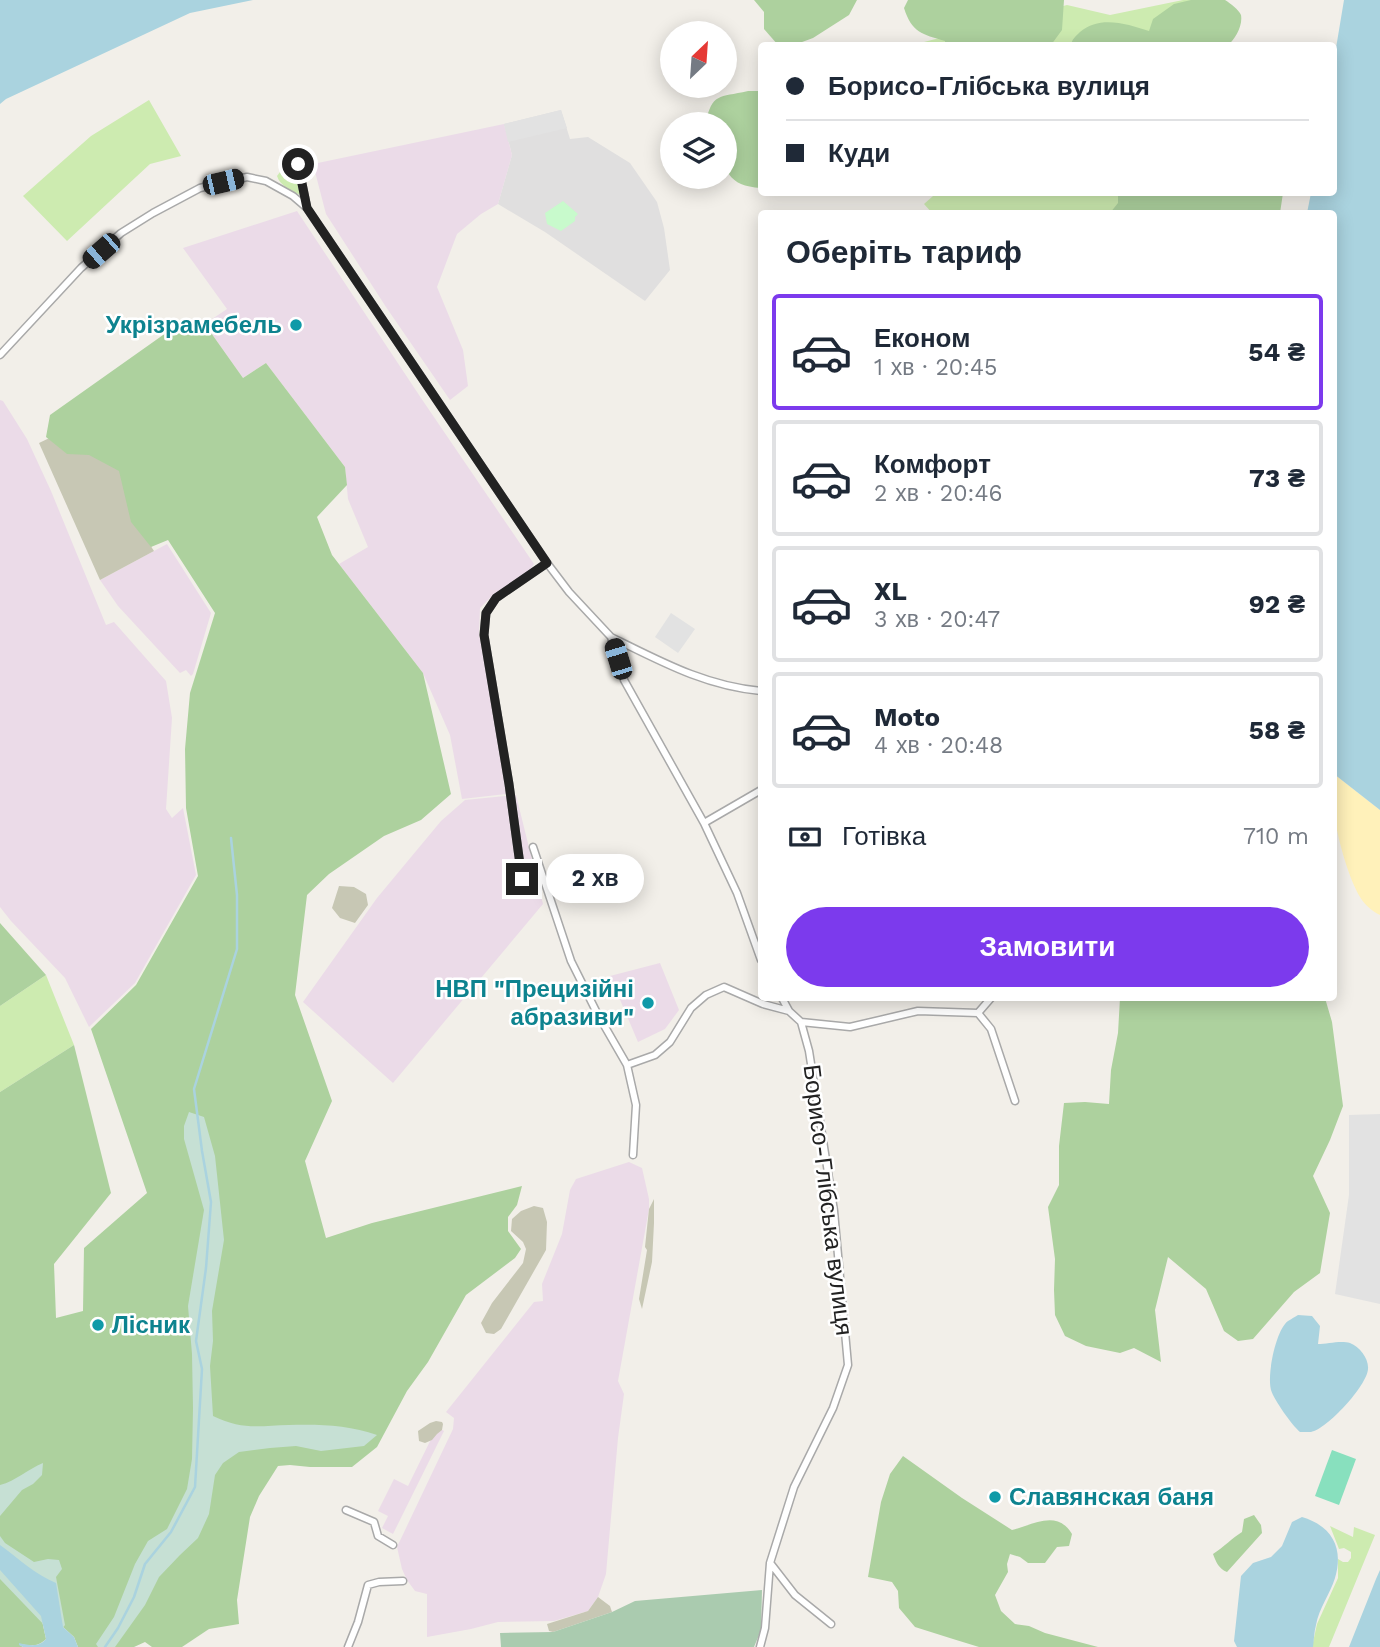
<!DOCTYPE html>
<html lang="uk">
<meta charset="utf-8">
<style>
body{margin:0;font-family:"Work Sans",sans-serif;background:#f2f2f3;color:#1f2937;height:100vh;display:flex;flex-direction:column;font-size:26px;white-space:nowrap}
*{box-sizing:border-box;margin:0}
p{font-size:23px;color:#747a83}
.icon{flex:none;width:38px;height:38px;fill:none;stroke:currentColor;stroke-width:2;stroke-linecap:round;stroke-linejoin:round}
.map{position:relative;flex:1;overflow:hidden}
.side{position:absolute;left:758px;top:210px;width:579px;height:791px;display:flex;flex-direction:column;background:#fff;border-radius:7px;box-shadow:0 4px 18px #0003}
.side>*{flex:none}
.banner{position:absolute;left:758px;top:42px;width:579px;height:154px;border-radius:7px;box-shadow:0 4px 18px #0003;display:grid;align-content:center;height:154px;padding:0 28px;background:#fff}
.needle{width:46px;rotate:25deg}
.buttons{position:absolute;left:660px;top:21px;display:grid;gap:14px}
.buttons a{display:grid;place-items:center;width:77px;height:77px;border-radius:50%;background:#fff;box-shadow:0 4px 18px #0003;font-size:35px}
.end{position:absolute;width:32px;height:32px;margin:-16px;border:9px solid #222;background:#fff;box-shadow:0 0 0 4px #fff}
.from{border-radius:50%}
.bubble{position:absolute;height:49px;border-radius:24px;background:#fff;box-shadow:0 4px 18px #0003;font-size:23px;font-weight:700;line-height:49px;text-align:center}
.car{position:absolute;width:21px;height:42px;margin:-21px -10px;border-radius:9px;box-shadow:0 0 5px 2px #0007;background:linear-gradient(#222 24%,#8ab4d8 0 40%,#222 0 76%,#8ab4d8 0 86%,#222 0)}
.banner b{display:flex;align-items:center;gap:24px;height:66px;font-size:26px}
.banner b+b{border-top:2px solid #e0e1e3}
.banner i{width:18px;height:18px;background:#1f2937}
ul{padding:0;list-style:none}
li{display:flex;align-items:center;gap:21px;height:116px;margin:0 14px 10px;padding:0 14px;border:4px solid #e0e1e3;border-radius:7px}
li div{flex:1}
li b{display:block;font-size:26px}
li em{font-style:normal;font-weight:700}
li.current{border-color:#7c3aed}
li>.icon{width:63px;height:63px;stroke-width:1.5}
h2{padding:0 28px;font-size:32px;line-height:84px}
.pay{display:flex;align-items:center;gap:18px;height:77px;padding:0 28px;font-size:26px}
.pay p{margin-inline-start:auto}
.primary-button{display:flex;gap:14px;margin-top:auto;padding:14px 28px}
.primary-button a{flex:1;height:80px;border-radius:42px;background:#7c3aed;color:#fff;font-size:28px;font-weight:700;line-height:80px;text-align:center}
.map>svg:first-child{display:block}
</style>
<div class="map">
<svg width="1380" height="1647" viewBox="0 0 1380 1647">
<rect width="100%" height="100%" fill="#f2efe9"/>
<path fill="#e0dfdf" d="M 561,110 L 570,139 L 588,137 L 630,163 L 657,202 L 664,228 L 670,270 L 645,301 L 545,232 L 498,204 L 512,155 L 504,124 Z"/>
<path fill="#ebdbe8" d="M 504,124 L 512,155 L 498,204 L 481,214 L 457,234 L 437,287 L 463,350 L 468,386 L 450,400 L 386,307 L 326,214 L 313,164 Z
M 297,211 L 421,398 L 534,564 L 530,570 L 490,598 L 480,608 L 479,634 L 500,747 L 506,794 L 462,799 L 450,735 L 423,673 L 339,564 L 368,547 L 348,499 L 345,467 L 266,363 L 243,378 L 209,330 L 212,319 L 227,309 L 183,248 Z
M 0,400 L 3,401 L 27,439 L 51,491 L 106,625 L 114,622 L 166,681 L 172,718 L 166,809 L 172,818 L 183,808 L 196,875 L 135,983 L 89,1027 L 65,978 L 11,921 L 0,907 Z
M 167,544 L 211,613 L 193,674 L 191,676 L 186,670 L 180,673 L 118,606 L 100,580 Z
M 516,795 L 543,904 L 393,1083 L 303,1002 L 377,898 L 441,821 L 465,800 Z
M 660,963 L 679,1010 L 665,1029 L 638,1042 L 610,976 Z
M 629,1162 L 642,1168 L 649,1199 L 649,1209 L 618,1381 L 624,1394 L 618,1438 L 606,1574 L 598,1597 L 588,1611 L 554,1621 L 498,1622 L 471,1629 L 427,1637 L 427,1594 L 415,1591 L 407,1580 L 402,1569 L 397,1547 L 453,1429 L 454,1418 L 446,1412 L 534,1302 L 543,1301 L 542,1284 L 562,1234 L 570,1190 L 576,1179 Z
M 437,1427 L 444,1431 L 393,1534 L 382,1528 L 388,1516 L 378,1511 L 394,1479 L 408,1486 Z"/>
<path fill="#c7c7b4" d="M 118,405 L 135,522 L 154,551 L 100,580 L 39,443 Z
M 339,886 L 354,887 L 366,894 L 368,905 L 355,923 L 340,918 L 332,908 Z
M 654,1199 L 654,1223 L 652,1262 L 642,1309 L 639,1299 L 647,1250 L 645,1247 L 649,1209 Z
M 534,1206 L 543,1208 L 547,1222 L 546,1250 L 501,1329 L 494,1334 L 486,1333 L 481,1323 L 492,1303 L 523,1263 L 526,1249 L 523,1242 L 511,1231 L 512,1219 L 521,1211 Z
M 436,1421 L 442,1422 L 443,1424 L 442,1430 L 437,1434 L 432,1440 L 425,1443 L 419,1441 L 418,1431 L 430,1423 Z
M 598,1597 L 610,1606 L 612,1612 L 553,1632 L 549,1631 L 547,1624 L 588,1611 Z"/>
<path fill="#cdebb0" d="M 1183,0 L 1224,0 L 1229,45 L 926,46 L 924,42 L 1067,5 L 1110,15 Z
M 149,100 L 181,156 L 150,164 L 67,241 L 23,196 L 91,136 Z
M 286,169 L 295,169 L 300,195 C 291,190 280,186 277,176 L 280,172 Z
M 930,192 L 1225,193 L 1222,214 L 933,214 L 924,204 L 933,196 Z
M 46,975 L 74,1045 L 0,1092 L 0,1006 Z
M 1330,1526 L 1353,1537 L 1354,1527 L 1375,1535 L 1329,1647 L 1312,1647 L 1317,1624 L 1338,1578 L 1338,1559 L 1343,1562 L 1348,1562 L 1351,1558 L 1351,1552 L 1344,1548 L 1339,1549 Z"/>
<path fill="#add19e" d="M 754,0 L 857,0 L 849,15 L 813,38 L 794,45 L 778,45 L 764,29 L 764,12 Z
M 908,0 L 1064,0 L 1062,30 L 1051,45 L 945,45 L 945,41 C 922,34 912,33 904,8 Z
M 1191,0 L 1225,0 C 1230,3 1239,10 1241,15 C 1243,26 1235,40 1227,46 L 1071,45 C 1072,39 1075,37 1080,32 C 1100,15 1127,24 1149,31 L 1153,19 L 1174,4 Z
M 748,91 L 761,91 L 761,188 C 717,185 724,158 724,124 L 705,124 C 713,92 718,98 748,91 Z
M 1118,193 L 1118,192 L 1283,193 L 1280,213 L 1110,213 L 1118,203 Z
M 180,323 L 209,330 L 243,378 L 266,363 L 345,467 L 347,485 L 317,517 L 332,555 L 423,673 L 451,794 L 421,820 L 384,836 L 329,874 L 307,895 L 295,995 L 332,1101 L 305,1161 L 326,1238 L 372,1223 L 522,1186 L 517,1205 L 508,1217 L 508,1231 L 521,1249 L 515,1258 L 466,1295 L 428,1362 L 407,1391 L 377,1447 L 352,1467 L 310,1467 L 290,1465 L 278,1466 L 259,1496 L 250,1517 L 237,1600 L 239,1624 L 209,1629 L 182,1647 L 152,1647 L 145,1642 L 134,1647 L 78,1647 L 74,1637 L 63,1627 L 0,1545 L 0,1092 L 74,1045 L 111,1193 L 54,1264 L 56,1318 L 83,1311 L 84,1248 L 147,1193 L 91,1029 L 136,985 L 198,876 L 186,808 L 185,749 L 190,693 L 215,613 L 168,540 L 151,547 L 131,522 L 119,471 L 89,455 L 67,454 L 46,437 L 50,415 Z
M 0,923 L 46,975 L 0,1006 Z
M 1120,998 L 1325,998 L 1332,1022 L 1343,1106 L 1330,1140 L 1313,1176 L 1330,1213 L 1320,1273 L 1294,1292 L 1253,1339 L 1238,1341 L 1224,1331 L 1206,1289 L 1168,1257 L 1155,1310 L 1161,1362 L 1134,1348 L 1120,1353 L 1086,1346 L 1065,1336 L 1055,1315 L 1054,1290 L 1055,1259 L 1048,1207 L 1059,1185 L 1059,1146 L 1064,1103 L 1085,1102 L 1109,1104 L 1111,1070 L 1118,1033 Z
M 903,1456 L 962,1498 L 1012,1530 C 1033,1525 1057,1509 1072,1534 L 1069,1546 L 1057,1547 L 1045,1563 L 1028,1563 L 1020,1557 L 1010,1554 L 1007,1564 L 1008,1572 L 995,1595 L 1001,1611 L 1015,1624 L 1029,1626 L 1045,1633 L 1098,1647 L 979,1647 L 953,1639 L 915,1627 L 899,1608 L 898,1591 L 892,1582 L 868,1577 L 881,1502 L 890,1474 Z
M 1254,1515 L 1261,1525 L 1262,1533 L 1227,1572 C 1219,1569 1216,1562 1213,1554 C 1224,1547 1232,1538 1242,1532 L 1244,1519 Z
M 0,1570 L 41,1616 L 46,1639 C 38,1647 31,1646 20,1644 L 20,1645 L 23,1647 L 0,1647 Z"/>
<path fill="#c6e0d4" d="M 189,1112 L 204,1117 L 215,1156 L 224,1240 L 212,1311 L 213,1341 L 210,1366 L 213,1416 C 242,1430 258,1426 289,1425 C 318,1424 349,1425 377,1435 L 364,1446 L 321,1451 L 296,1446 L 270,1448 L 239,1452 L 223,1463 L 215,1475 L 209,1514 L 198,1538 L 180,1555 L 159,1577 L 145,1605 L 115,1647 L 98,1647 L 96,1644 L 114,1617 L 135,1564 L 148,1541 L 167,1529 L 187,1489 L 192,1459 L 193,1408 L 192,1354 L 188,1306 L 204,1210 L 184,1139 L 184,1126 Z
M 43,1463 L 42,1475 L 33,1484 L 22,1490 L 0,1516 L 0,1485 C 16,1481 28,1469 43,1463 Z
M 0,1536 L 5,1543 L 34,1562 L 48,1559 L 59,1560 L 62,1569 L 56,1577 L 65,1625 L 60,1631 L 46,1627 L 0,1579 Z"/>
<path fill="#fff1ba" d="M 1334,774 L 1380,810 L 1380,915 C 1372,911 1365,905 1360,897 C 1348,877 1337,836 1334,813 C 1332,801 1334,787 1334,774 Z"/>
<path fill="#aacbaf" d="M 762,1590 L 761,1630 L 754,1647 L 501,1647 L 500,1633 L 553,1632 L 612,1612 L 635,1601 Z"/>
<path fill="#c8facc" d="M 563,201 L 578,214 L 575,217 L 575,221 L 561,231 L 547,224 L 545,213 Z"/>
<path fill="#88e0be" d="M 1332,1450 L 1356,1459 L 1339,1505 L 1315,1496 Z"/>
<path fill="#e2e2e2" d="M 561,110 L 567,128 L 508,142 L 504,124 Z
M 671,613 L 695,629 L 678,653 L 655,637 Z
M 1380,1114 L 1380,1304 L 1335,1294 L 1349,1195 L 1349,1115 Z"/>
<path fill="#aad3df" d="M 0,0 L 253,0 L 190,13 L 6,99 L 0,104 Z
M 1344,0 L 1380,0 L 1380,810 L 1334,774 L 1334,214 L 1307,213 L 1311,193 L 1334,192 L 1334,60 Z
M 1298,1315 L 1312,1316 L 1320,1326 L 1318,1344 C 1327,1344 1341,1340 1350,1343 C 1360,1347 1369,1359 1368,1369 C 1367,1386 1327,1429 1311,1432 C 1307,1432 1303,1432 1300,1432 C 1292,1425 1274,1400 1271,1390 C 1267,1375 1275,1336 1285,1324 C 1288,1320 1294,1318 1298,1315 Z
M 1302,1517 C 1332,1526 1344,1548 1335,1578 C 1330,1594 1319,1608 1316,1625 C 1314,1632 1314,1640 1313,1647 L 1237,1647 L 1234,1641 L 1241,1576 L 1253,1563 L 1271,1557 L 1282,1546 L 1292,1522 Z
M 0,1545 C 18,1558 36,1575 56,1583 L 63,1627 L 74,1637 L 78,1647 L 23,1647 L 19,1645 L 19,1643 C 31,1646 39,1647 46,1639 L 41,1616 L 0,1570 Z
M 1380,1570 L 1380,1647 L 1349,1647 L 1376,1579 Z"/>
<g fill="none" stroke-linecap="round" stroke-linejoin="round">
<path stroke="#aad3df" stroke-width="2.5" d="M 105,1647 L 118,1628 L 134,1597 L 145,1564 L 171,1532 L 195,1487 L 202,1369 L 196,1341 L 206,1268 L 211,1202 L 202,1151 L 194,1089 L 237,949 L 237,895 L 231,838"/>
<g stroke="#a9a9a9" stroke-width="9">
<path id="minor" d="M 298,164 L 307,208
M 0,355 L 81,268 L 121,233 L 153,213 L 200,188 L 247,177 L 266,181 L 293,196 L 307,208 L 547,563 L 569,592 L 611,637 L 624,680 L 704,823 L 737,893 L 761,960
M 611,637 C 660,661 705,686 761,691
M 704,823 L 761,790
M 533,847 L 571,961 L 597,1013 L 627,1065 L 655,1055 L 670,1042 L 691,1008 L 706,995 L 724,987 L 763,1004 L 789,1011
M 522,879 L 509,784 L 484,635 L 486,613 L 496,598 L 547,563
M 978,1013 L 991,998
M 801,1022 L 850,1027 L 918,1011 L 978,1013 L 991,1029 L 1015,1101
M 627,1065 L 636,1105 L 633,1155
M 346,1510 L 374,1522 L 378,1536 L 393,1545
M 771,1564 L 795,1595 L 831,1624
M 348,1647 L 358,1622 L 368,1585 L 379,1582 L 403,1581
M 760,1647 L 765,1628 L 770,1563 L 794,1487 L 833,1408 L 848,1365 L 834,1211 L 809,1051 L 801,1022 L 789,1011 L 782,998"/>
</g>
<use href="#minor" stroke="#fff" stroke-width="6"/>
</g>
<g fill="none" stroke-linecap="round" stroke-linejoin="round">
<path stroke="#222" stroke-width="9" d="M 298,164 L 307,208 L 547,563 L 496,598 L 486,613 L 484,635 L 509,784 L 522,879"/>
</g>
<g fill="#0f9aa8" stroke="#fff" stroke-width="2.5">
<circle cx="296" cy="325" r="7"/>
<circle cx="648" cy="1003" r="7"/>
<circle cx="98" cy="1325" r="7"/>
<circle cx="995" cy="1497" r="7"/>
</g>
<g text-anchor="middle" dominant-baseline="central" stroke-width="5" stroke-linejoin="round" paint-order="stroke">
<g font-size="24" font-weight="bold" fill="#0d838f" stroke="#fff" text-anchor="end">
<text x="282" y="325">Укрізрамебель</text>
<text x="634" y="989">НВП "Прецизійні<tspan x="634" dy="28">абразиви"</tspan></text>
<text x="112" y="1325" text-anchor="start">Лісник</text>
<text x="1009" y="1497" text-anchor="start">Славянская баня</text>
</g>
<g font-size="24" fill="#222" stroke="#fff">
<text transform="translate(828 1200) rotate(83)">Борисо-Глібська вулиця</text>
</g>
</g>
</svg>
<div class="buttons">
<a><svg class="needle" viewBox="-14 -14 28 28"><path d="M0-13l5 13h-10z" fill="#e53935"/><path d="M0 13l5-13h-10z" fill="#747a83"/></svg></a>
<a><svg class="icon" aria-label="layers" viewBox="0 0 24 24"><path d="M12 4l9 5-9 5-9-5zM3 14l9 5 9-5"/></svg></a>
</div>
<i class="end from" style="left:298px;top:164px"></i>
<i class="end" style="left:522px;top:879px"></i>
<div class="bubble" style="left:546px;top:854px;width:98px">2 хв</div>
<i class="car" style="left:223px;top:182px;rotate:77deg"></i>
<i class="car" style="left:101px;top:251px;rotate:229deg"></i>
<i class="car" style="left:618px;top:659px;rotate:343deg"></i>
<div class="banner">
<b><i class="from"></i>Борисо-Глібська вулиця</b>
<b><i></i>Куди</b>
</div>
<section class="side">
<h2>Оберіть тариф</h2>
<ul>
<li class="current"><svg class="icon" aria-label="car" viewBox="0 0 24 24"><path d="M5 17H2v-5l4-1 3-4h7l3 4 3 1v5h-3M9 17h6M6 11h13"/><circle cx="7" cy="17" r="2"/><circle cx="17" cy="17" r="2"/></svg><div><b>Економ</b><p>1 хв · 20:45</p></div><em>54 ₴</em></li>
<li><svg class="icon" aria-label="car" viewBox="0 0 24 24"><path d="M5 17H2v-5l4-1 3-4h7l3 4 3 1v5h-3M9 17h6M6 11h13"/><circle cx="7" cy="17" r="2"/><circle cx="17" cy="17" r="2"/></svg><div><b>Комфорт</b><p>2 хв · 20:46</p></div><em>73 ₴</em></li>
<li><svg class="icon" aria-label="car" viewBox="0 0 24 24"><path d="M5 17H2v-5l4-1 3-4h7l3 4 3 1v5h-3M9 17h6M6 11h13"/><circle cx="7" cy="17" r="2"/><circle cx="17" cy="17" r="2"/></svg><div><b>XL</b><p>3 хв · 20:47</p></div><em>92 ₴</em></li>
<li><svg class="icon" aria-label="car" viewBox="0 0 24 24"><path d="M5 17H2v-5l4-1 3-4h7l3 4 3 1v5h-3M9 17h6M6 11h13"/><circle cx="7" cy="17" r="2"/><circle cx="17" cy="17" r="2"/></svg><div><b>Moto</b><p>4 хв · 20:48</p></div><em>58 ₴</em></li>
</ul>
<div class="pay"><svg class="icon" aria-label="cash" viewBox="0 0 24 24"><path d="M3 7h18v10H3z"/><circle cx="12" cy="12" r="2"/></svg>Готівка<p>710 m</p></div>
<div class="primary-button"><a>Замовити</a></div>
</section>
</div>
